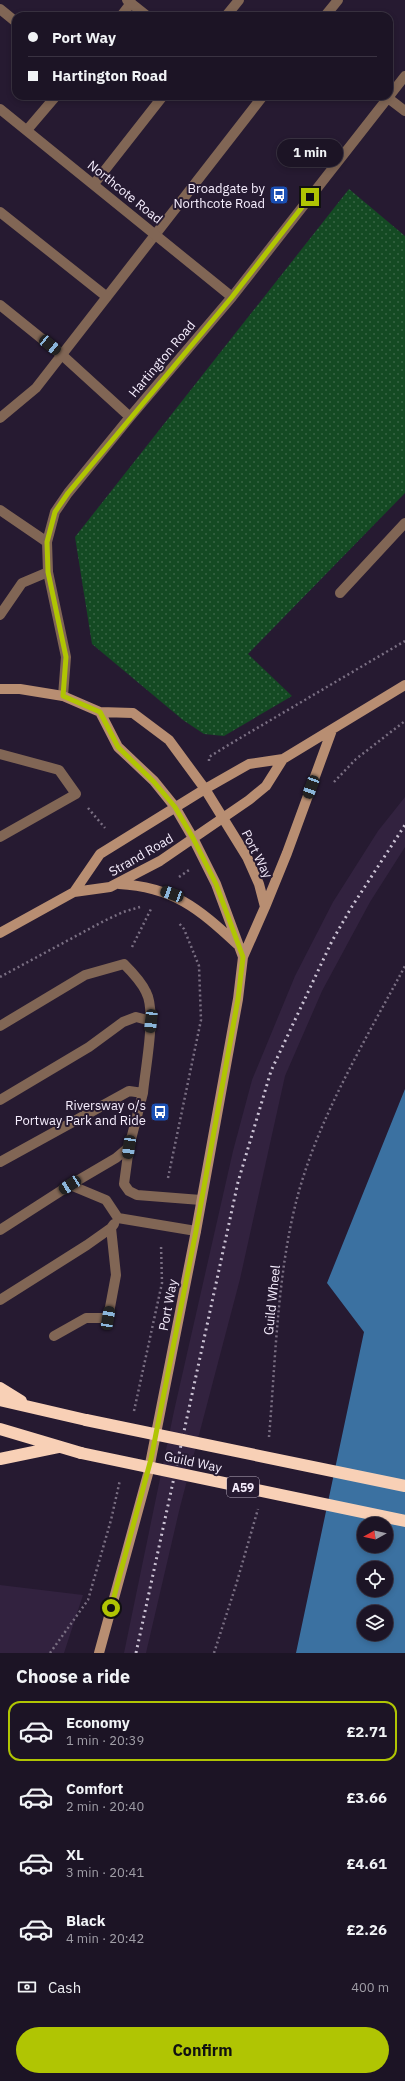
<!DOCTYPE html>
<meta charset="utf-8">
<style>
body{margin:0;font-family:"IBM Plex Sans",sans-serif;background:#251d2d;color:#f1f3f6;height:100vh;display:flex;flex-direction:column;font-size:15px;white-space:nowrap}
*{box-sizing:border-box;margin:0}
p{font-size:13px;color:#a09ea7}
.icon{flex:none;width:22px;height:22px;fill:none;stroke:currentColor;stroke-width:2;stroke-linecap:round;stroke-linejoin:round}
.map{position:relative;height:1653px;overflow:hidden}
.sheet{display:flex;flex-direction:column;background:#1c1425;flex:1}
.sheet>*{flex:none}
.top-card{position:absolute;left:12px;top:12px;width:381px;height:88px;border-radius:12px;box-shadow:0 2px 6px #0003,0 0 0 1px #3a3342;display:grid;align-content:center;height:88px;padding:0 16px;background:#1c1425}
.needle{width:26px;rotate:262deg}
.controls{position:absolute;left:357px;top:1517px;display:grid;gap:8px}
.controls a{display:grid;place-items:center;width:36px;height:36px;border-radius:50%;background:#1c1425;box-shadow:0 2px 6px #0003,0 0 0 1px #3a3342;font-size:20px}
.end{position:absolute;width:18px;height:18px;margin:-9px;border:5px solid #b0c503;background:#111;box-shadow:0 0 0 2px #111}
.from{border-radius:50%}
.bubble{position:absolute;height:28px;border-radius:14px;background:#1c1425;box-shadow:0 2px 6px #0003,0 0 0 1px #3a3342;font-size:13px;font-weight:700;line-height:28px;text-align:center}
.car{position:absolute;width:12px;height:24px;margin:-12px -6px;border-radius:5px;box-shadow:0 0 3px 1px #0007;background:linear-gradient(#222 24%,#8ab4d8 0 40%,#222 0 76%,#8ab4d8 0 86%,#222 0)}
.top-card b{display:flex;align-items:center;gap:14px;height:38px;font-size:15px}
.top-card b+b{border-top:1px solid #3a3342}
.top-card i{width:10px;height:10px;background:#f1f3f6}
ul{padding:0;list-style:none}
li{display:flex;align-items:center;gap:12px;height:60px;margin:0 8px 6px;padding:0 8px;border:2px solid transparent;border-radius:12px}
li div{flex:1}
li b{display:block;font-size:15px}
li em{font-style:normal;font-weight:700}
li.on{border-color:#b0c503}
li>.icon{width:36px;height:36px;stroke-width:1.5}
h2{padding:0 16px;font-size:18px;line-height:48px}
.pay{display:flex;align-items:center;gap:10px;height:44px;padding:0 16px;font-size:15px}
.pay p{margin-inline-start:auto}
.primary-button{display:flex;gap:8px;margin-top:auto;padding:8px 16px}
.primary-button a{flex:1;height:46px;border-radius:24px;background:#b0c503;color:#111;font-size:16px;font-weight:700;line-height:46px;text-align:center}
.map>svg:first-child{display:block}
</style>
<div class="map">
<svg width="405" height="1653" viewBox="0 0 405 1653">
<defs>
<pattern id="park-dots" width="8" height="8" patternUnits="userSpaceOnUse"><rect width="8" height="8" fill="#144a23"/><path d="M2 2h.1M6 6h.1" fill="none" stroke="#376444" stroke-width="1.8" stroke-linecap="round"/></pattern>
</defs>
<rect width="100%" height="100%" fill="#261a31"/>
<path fill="#32223f" d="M 405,797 L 405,847 L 370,902 L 322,991 L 285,1076 L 240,1279 L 180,1507 L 146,1653 L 124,1653 L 174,1411 L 233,1151 L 252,1080 L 295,976 L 333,902 L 378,831 Z
M 0,1585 L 83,1595 L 64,1653 L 0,1653 Z"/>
<path fill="url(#park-dots)" d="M 349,189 L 405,236 L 405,493 L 248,654 L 292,696 L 224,736 L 204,734 L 183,720 L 92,644 L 75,537 Z"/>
<path fill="#3b71a1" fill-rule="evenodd" d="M 405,1089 L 405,1653 L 296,1653 L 364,1332 L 327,1283 ZM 364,1524 L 386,1524 L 386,1546 L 364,1546 ZM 364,1568 L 386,1568 L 386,1590 L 364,1590 ZM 364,1612 L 386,1612 L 386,1634 L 364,1634 Z"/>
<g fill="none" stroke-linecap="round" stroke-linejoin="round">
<path stroke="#7a6f83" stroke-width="2.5" stroke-dasharray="2 3" stroke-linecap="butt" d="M 209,761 L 209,757 L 230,744 L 405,641
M 334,782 L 356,759 L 405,721
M 88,808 L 105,828
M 179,877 L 189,870
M 132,947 L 151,909
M 0,977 L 102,922 L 123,912 L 140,907
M 168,1178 L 201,1020 L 199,966 L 184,929 L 178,922
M 134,1411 L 162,1283 L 161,1245
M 269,1437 C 276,1356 277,1270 299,1191 C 321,1113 367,1037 405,966
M 50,1653 L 88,1600 L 111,1520 L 120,1480
M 214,1653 L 236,1585 L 258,1509"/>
<path stroke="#816655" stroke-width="10" d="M 0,9 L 16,22
M 121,16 L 131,3
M 325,16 L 338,0
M 27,130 L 56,96
M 0,212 L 107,297
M 0,418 L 36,388 L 263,96
M 0,615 L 22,583 L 48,572
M 0,754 L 59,770 L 76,794 L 0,837
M 0,1026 L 85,975 L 124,964 C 132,972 141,981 146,992 C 157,1012 145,1069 143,1093
M 0,1100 L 89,1047 L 123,1022 L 136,1017 L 151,1021
M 0,1162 L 129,1091 L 143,1093 L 129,1147 L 124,1184 L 129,1191 L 137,1195 L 201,1200
M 70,1185 L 116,1158 L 129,1147
M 0,1230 L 70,1185 L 106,1200 L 118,1218 L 196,1231
M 0,1300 L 87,1245 L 111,1228 L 114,1224
M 54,1336 L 86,1318 L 108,1318 L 116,1275 L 111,1228"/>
<path stroke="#816655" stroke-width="10" d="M 127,0 L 147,16
M 226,16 L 239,0
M 388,98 L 405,111
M 0,109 L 232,297
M 94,184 L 163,96
M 0,305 L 62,355 L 130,417
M 0,510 L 47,542
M 340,593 L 405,523
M 63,696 L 66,657 L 48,572 L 47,542 L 55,512 L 68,493 L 130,417 L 232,297 L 405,76"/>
<path stroke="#b88e72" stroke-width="10" d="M 0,689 L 20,689 L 63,696 L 100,712 L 133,713 L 169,740 L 205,789 L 247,857 L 259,884 L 265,907 L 243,957 L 238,999 L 196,1231 L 148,1474 L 99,1653
M 100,712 L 118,747 L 154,781 L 175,807 L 193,838 L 216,884 L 243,957
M 119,884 C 173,887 198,908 237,944
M 74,892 L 100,854 L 205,789 L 249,764 L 283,759 L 405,685
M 265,907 L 287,853 L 332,730
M 0,933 L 74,892 L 110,887 L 160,861 L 249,800 L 266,786 L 283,759"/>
<path stroke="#f8d0b6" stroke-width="12" d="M 0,1388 L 21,1401
M 0,1400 L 86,1420
M 0,1429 L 81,1453
M 0,1459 L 58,1447"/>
<path stroke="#cbc2d4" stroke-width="3" stroke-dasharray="2 4" stroke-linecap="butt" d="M 136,1653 L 238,1182 L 271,1071 L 332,941 L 351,908 L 405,825"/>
<path stroke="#f8d0b6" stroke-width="12" d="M 86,1420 L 405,1486
M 81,1453 L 405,1521"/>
</g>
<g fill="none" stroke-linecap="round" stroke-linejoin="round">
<path stroke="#b0c503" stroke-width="5" d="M 111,1608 L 151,1459 L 196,1231 L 238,999 L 243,957 L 216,884 L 193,838 L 175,807 L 154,782 L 118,747 L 100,712 L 63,696 L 66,657 L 48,572 L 47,542 L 55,512 L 68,493 L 232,297 L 310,197"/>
</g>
<defs>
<g id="bus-square" transform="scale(1)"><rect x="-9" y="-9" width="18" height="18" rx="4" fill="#1a4fb4" stroke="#261a31"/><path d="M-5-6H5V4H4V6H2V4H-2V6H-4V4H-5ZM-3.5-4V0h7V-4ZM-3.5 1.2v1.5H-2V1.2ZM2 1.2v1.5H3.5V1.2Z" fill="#fff"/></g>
</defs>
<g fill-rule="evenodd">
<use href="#bus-square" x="279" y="195"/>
<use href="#bus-square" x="160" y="1112"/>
</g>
<g text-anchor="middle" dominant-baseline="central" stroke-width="4" stroke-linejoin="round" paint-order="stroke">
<rect fill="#261a31" stroke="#b8aec0" stroke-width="1" x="227" y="1477" width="32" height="20" rx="3"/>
<g font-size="12" font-weight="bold" fill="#f6eefe">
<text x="243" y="1487">A59</text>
</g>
<g font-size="13" fill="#f6eefe" stroke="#261a31" text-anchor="end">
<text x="265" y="188">Broadgate by<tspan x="265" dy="15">Northcote Road</tspan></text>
<text x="146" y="1105">Riversway o/s<tspan x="146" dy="15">Portway Park and Ride</tspan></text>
</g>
<g font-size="13" fill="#f6eefe" stroke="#261a31">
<text transform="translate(125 192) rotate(39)">Northcote Road</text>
<text transform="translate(162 359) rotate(-50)">Hartington Road</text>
<text transform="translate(257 854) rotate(63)">Port Way</text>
<text transform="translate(141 855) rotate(-30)">Strand Road</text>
<text transform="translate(272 1300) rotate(-84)">Guild Wheel</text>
<text transform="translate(168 1305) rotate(-79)">Port Way</text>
<text transform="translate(193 1462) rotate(12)">Guild Way</text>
</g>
</g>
</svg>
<div class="controls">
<a><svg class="needle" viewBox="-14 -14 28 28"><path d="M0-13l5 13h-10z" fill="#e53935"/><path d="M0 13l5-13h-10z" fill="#a09ea7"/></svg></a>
<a><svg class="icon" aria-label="locate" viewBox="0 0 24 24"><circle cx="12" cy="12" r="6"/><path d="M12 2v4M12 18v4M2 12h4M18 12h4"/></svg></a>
<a><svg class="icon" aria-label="layers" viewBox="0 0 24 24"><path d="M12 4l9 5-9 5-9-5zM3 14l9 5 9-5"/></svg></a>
</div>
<i class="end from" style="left:111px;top:1608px"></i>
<i class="end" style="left:310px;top:197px"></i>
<div class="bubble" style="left:277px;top:139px;width:66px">1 min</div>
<i class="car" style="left:50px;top:345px;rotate:129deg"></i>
<i class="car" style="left:311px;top:787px;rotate:200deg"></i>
<i class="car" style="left:172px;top:894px;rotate:290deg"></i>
<i class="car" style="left:151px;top:1021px;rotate:186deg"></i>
<i class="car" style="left:129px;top:1147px;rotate:188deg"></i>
<i class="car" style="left:70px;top:1185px;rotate:237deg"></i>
<i class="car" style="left:108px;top:1318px;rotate:10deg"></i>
<div class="top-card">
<b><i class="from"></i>Port Way</b>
<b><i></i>Hartington Road</b>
</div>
</div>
<section class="sheet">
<h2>Choose a ride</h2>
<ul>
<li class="on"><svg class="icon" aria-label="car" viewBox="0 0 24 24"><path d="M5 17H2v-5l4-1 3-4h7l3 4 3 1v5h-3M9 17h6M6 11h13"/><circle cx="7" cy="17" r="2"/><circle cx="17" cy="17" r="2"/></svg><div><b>Economy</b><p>1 min · 20:39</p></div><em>£2.71</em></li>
<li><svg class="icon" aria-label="car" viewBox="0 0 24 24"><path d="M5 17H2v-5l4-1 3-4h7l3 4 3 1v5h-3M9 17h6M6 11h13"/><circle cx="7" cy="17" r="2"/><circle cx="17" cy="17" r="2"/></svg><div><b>Comfort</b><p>2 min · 20:40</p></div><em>£3.66</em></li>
<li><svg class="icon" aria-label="car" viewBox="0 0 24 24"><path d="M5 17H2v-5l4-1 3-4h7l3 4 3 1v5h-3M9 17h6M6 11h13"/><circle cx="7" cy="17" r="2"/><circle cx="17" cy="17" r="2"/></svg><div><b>XL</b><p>3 min · 20:41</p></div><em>£4.61</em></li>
<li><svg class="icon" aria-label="car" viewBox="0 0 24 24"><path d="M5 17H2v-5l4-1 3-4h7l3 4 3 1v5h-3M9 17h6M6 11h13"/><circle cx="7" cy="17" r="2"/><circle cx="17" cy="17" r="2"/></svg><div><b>Black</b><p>4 min · 20:42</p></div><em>£2.26</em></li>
</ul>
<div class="pay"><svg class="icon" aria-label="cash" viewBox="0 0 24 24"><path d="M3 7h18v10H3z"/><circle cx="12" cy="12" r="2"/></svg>Cash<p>400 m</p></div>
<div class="primary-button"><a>Confirm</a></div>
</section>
